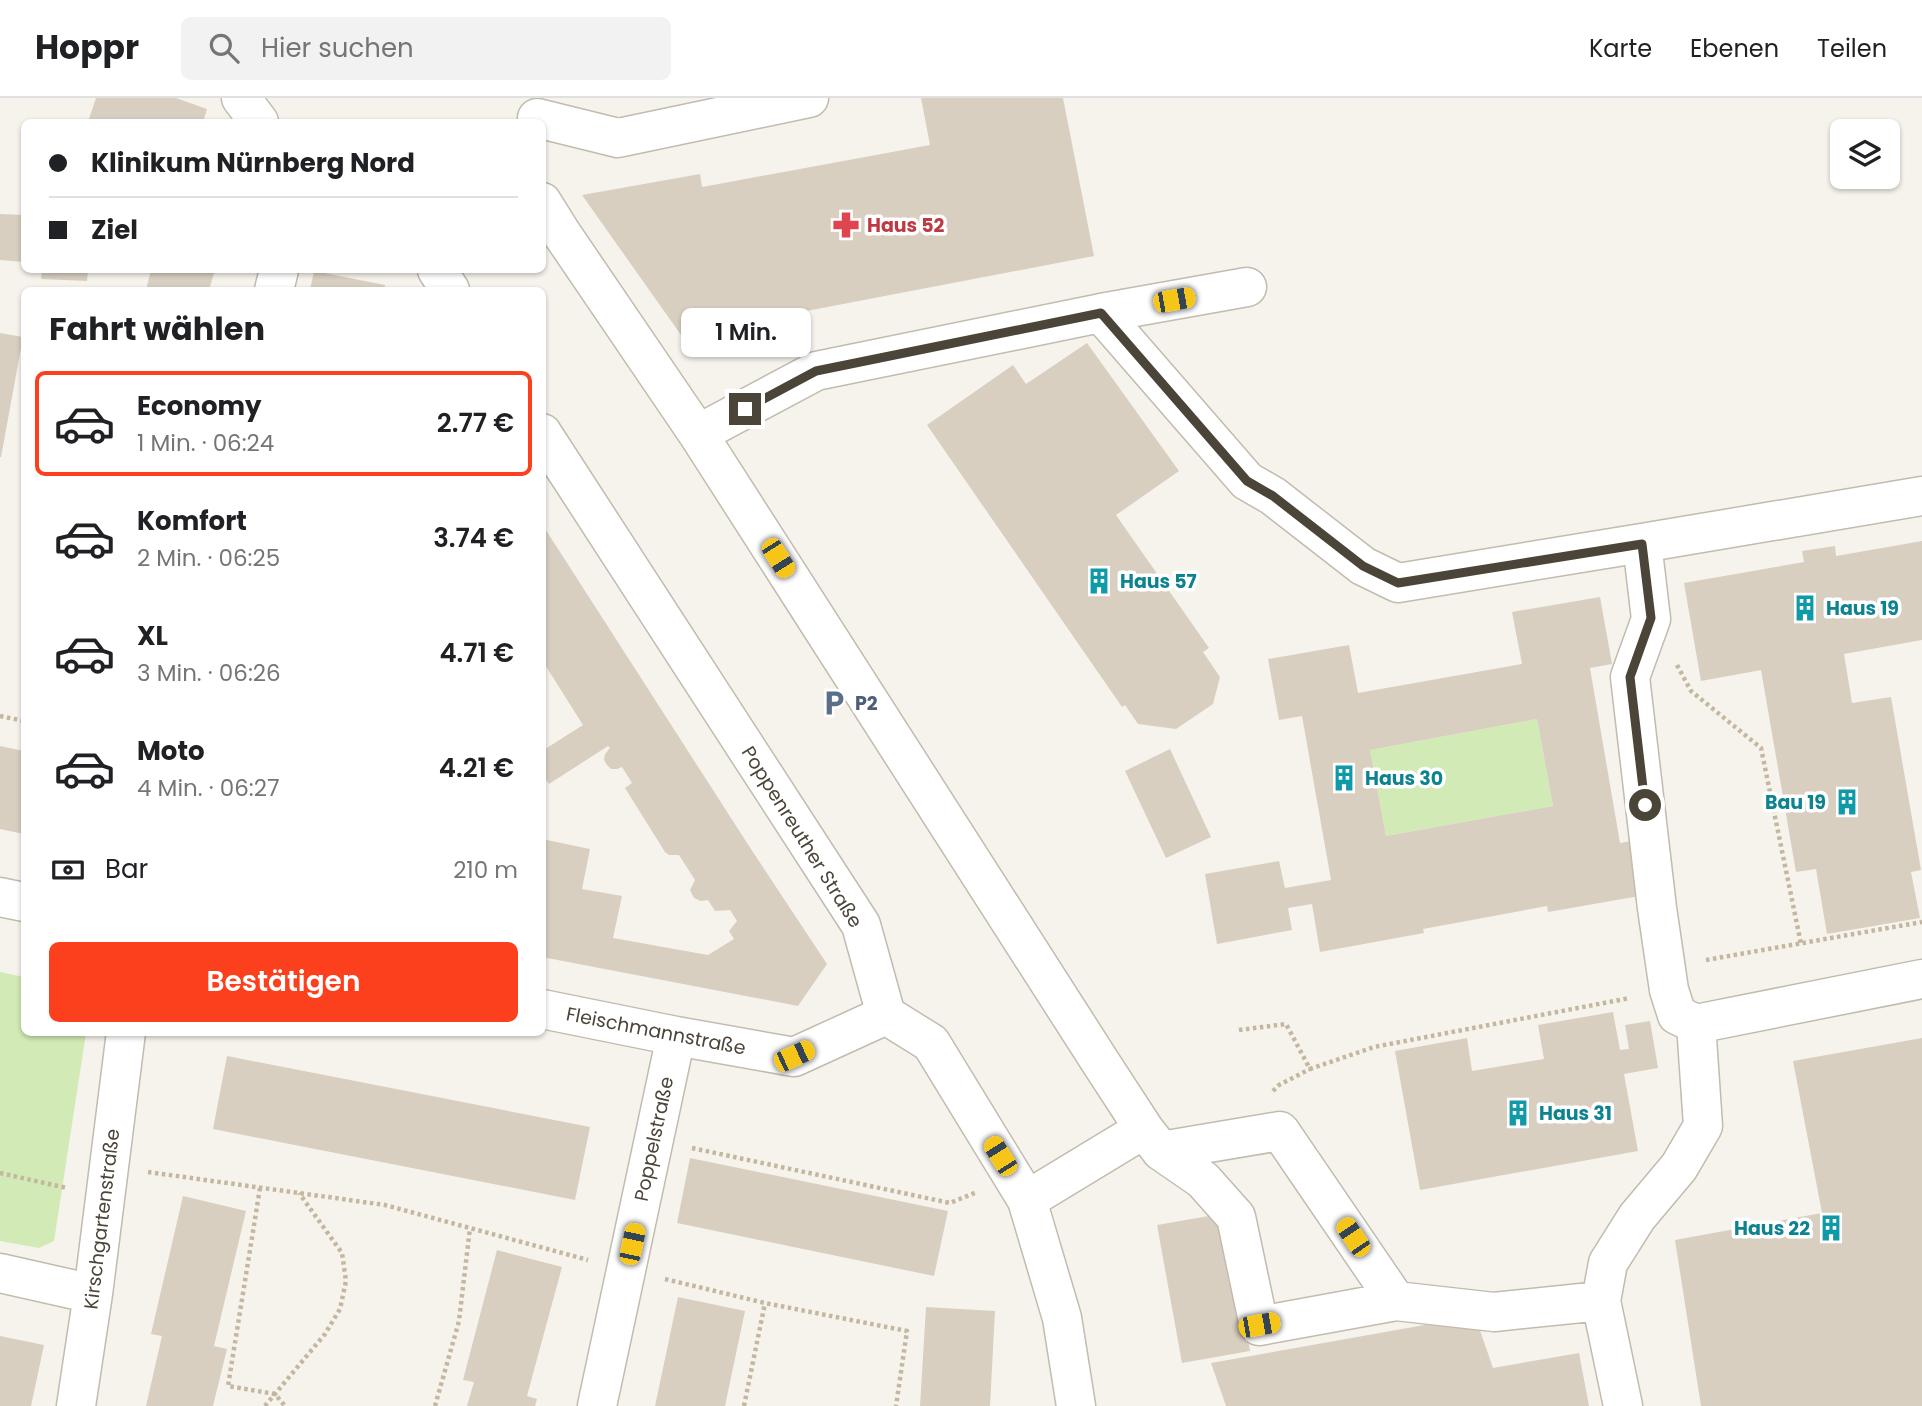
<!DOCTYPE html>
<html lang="de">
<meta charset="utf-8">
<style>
body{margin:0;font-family:Poppins,sans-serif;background:#f2f2f2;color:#202124;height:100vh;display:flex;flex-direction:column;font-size:26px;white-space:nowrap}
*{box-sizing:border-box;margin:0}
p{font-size:23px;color:#757577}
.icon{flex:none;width:38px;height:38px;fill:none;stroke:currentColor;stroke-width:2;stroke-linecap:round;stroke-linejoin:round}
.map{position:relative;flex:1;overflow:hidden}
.side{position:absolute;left:21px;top:189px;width:525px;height:749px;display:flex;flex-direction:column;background:#fff;border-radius:10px;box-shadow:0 2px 5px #0004}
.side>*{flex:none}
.top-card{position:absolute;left:21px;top:21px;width:525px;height:154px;border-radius:10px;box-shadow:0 2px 5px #0004;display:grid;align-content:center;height:154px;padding:0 28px;background:#fff}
.tools{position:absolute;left:1830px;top:21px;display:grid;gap:14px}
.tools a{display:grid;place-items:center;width:70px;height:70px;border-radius:10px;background:#fff;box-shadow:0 2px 5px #0004;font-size:35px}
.end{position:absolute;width:32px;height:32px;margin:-16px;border:9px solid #4b4439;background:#fff;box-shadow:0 0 0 4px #fff}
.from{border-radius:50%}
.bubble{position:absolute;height:49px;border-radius:10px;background:#fff;box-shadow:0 2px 5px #0004;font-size:23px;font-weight:600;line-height:49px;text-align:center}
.car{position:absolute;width:21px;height:42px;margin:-21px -10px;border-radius:9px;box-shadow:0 0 5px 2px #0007;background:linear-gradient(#f5c518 24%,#345 0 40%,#f5c518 0 76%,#345 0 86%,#f5c518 0)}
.top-card b{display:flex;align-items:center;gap:24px;height:66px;font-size:26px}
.top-card b+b{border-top:2px solid #e0e0e0}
.top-card i{width:18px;height:18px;background:#202124}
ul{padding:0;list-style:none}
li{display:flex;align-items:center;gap:21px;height:105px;margin:0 14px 10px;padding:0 14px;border:4px solid transparent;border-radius:10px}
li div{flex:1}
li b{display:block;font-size:26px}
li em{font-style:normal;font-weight:600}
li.on{border-color:#fc3f1d}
li>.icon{width:63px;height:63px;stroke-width:1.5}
h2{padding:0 28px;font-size:32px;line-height:84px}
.pay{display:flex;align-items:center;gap:18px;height:77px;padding:0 28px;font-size:26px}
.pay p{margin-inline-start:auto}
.cta{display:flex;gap:14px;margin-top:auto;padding:14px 28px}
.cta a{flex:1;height:80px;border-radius:10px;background:#fc3f1d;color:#fff;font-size:28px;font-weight:600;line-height:80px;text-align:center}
header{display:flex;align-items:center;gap:42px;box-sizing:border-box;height:98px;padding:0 35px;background:#fff;border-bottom:2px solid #e0e0e0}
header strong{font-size:33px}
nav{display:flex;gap:38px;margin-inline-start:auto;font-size:24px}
.search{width:490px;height:63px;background:#f2f2f2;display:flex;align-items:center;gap:18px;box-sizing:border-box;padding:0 24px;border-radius:10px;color:#757577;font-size:26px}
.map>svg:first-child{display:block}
</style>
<header>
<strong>Hoppr</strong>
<div class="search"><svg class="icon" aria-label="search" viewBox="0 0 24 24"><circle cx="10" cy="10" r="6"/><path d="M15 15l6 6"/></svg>Hier suchen</div>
<nav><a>Karte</a><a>Ebenen</a><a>Teilen</a></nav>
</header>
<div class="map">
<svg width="1922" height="1308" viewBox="0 0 1922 1308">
<rect width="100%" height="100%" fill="#f6f3ec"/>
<path fill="#d2eab5" d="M 1537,621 L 1553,708 L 1386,738 L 1370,652 Z
M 0,874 L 24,879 L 24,934 L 86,935 L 54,1143 L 39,1150 L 0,1143 Z"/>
<path fill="#d8cfc1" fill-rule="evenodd" d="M 96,0 L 176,0 L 207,11 L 203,24 L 88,24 Z
M 921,0 L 1063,0 L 1094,158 L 681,237 L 582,97 L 700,76 L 702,89 L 930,47 Z
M 0,116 L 24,117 L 24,164 L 0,162 Z
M 42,172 L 88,172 L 87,183 L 41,181 Z
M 151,172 L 215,172 L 209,192 L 146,192 Z
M 314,173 L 385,187 L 384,192 L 310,192 Z
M 0,235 L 23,239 L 1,359 L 0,359 Z
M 1087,245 L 1179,373 L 1116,417 L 1209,550 L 1203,554 L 1220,579 L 1213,606 L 1176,631 L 1138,626 L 1125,607 L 1122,609 L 927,327 L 1013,267 L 1026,286 Z
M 542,426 L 749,748 L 827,866 L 798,908 L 542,859 L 542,741 L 590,751 L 582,791 L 622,798 L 613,840 L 708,857 L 734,841 L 729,833 L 737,823 L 730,812 L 715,813 L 708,802 L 701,803 L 694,800 L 690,792 L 695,782 L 679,757 L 669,757 L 665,754 L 625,690 L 632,685 L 622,669 L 617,671 L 611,671 L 607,667 L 604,662 L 605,656 L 610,650 L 608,648 L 549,686 L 542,675 L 542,653 L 583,627 L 542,562 Z
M 1922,443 L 1922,542 L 1844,556 L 1852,605 L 1891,599 L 1921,772 L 1911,774 L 1920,820 L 1827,836 L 1816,771 L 1796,774 L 1761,572 L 1701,583 L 1684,485 L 1804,464 L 1802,453 L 1835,448 L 1836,458 Z
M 1600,499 L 1612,566 L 1590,570 L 1620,745 L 1642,741 L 1651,796 L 1548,814 L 1547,808 L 1423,831 L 1424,835 L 1320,854 L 1312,806 L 1288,810 L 1292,832 L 1217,846 L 1205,776 L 1279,763 L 1285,790 L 1331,782 L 1302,618 L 1279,622 L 1268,561 L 1349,547 L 1358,595 L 1522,566 L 1512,514 ZM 1537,621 L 1553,708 L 1386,738 L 1370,652 Z
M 0,648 L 24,653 L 24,736 L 0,731 Z
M 1170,651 L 1211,739 L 1166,760 L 1125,673 Z
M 1613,914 L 1620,952 L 1629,951 L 1625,927 L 1650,923 L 1658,970 L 1624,976 L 1638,1053 L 1420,1092 L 1395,953 L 1467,940 L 1472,973 L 1544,961 L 1538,927 Z
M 1922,940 L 1922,1308 L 1701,1308 L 1675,1142 L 1822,1115 L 1793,963 Z
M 227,958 L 590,1029 L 575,1102 L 213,1031 Z
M 690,1060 L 948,1113 L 934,1178 L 677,1125 Z
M 183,1098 L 246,1113 L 214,1248 L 227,1251 L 213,1308 L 146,1308 L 162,1238 L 151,1236 Z
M 1226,1115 L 1250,1253 L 1182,1265 L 1157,1127 Z
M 497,1152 L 562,1169 L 527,1298 L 537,1301 L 535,1308 L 467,1308 L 474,1284 L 463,1282 Z
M 678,1199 L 745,1213 L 725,1308 L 655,1308 Z
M 926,1209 L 995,1213 L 990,1308 L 920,1308 Z
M 1475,1218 L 1493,1270 L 1579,1255 L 1589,1308 L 1226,1308 L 1211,1265 Z
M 0,1238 L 44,1247 L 31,1308 L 0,1308 Z"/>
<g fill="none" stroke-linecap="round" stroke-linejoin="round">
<g stroke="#c2bbae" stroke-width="41">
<path id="minor" d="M 241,0 L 259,24
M 537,20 L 618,40 L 809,0
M 542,104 L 562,136 L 698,336 L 1101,965 L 1144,1031 L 1161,1053 L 1280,1033 L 1396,1203 L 1259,1228 L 1236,1119 L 1203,1082 L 1161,1053
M 437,172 L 450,192
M 274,192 L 279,172
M 1101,215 L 1247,189
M 542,335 L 861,827 L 886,917 L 931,945 L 1027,1102 L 1062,1220 L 1076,1308
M 698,336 L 816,273 L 1101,215 L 1247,383 L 1273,398 L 1363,468 L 1398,485 L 1642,445
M 0,799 L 24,804
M 542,911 L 676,938 L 794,959 L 886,917
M 1696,926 L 1677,917 L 1669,892 L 1657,810 L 1630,579 L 1651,521 L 1642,445 L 1922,398
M 1027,1102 L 1144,1031
M 0,1175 L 93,1196
M 1396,1203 L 1494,1214 L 1601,1203
M 76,1308 L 93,1196 L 126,934
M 597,1308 L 676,938
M 1623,1308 L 1601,1203 L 1608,1165 L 1637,1119 L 1679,1069 L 1703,1028 L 1696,926 L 1922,881"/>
</g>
<path stroke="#c4b79f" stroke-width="4.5" stroke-dasharray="3.5 3.5" stroke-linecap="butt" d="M 1677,567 L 1691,593 L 1761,650 L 1801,846
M 0,618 L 24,623
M 1706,862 L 1922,824
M 1239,932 L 1286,926 L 1310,971 L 1374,949 L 1630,900
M 1273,993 L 1279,987 L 1310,971
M 692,1050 L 950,1105 L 977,1094
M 148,1074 L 385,1107 L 588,1162
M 0,1075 L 67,1090
M 260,1090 L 228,1288 L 275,1296 L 285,1308
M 665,1181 L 765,1205 L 907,1233 L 896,1308
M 265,1308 L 325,1236 L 340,1211 L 346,1183 L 342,1155 L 299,1095
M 435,1308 L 459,1223 L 470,1130
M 744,1308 L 765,1205"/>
<use href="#minor" stroke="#fff" stroke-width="38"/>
</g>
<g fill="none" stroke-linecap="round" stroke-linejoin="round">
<path stroke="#4b4439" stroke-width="9" d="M 745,311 L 816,273 L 1101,215 L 1247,383 L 1273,398 L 1363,468 L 1398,485 L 1642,446 L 1651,520 L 1630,579 L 1645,707"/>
</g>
<defs>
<g id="pharmacy-bare" transform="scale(2.1)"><path d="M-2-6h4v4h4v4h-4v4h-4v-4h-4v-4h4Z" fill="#e0444e" stroke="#fff" stroke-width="2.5" paint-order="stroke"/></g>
<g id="building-bare" transform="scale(2.1)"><path d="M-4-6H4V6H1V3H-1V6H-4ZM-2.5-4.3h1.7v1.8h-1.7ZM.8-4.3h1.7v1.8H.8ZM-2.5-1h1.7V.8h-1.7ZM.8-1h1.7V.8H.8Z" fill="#0f9aa8" stroke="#fff" stroke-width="2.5" paint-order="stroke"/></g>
<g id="parking-bare" transform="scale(2.1)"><path d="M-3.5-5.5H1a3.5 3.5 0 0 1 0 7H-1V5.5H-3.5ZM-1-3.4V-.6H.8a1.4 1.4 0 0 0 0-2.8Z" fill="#5c6f8a" stroke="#fff" stroke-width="2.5" paint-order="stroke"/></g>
</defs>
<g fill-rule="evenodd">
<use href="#pharmacy-bare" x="846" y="127"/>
<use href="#building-bare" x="1099" y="483"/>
<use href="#building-bare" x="1805" y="510"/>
<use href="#parking-bare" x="834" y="605"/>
<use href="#building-bare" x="1344" y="680"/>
<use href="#building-bare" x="1847" y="704"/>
<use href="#building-bare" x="1518" y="1015"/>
<use href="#building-bare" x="1831" y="1130"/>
</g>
<g text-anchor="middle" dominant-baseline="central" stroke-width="7" stroke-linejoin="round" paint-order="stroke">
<g font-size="19" font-weight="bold" fill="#be3a42" stroke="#fff" text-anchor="start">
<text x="867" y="127">Haus 52</text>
</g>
<g font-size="19" font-weight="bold" fill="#0d838f" stroke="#fff" text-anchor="start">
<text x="1120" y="483">Haus 57</text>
<text x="1826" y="510">Haus 19</text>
<text x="1365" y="680">Haus 30</text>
<text x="1826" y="704" text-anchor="end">Bau 19</text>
<text x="1539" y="1015">Haus 31</text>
<text x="1810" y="1130" text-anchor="end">Haus 22</text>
</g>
<g font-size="19" font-weight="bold" fill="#4e5e75" stroke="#fff" text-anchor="start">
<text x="855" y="605">P2</text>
</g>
<g font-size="19" fill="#4b4439" stroke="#fff">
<text transform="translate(802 739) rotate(58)">Poppenreuther Straße</text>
<text transform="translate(656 933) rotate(11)">Fleischmannstraße</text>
<text transform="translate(654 1041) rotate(-78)">Poppelstraße</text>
<text transform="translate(102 1121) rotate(-83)">Kirschgartenstraße</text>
</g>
</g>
</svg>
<div class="tools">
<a><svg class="icon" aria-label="layers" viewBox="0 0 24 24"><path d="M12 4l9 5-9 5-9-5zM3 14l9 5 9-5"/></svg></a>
</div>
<i class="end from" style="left:1645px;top:707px"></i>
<i class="end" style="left:745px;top:311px"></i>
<div class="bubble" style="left:681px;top:210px;width:130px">1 Min.</div>
<i class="car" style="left:1174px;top:202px;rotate:80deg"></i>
<i class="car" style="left:778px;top:460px;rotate:148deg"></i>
<i class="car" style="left:794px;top:958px;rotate:65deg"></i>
<i class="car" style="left:1000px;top:1058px;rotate:328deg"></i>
<i class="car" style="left:1353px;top:1139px;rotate:326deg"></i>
<i class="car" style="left:632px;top:1146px;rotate:12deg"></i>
<i class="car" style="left:1259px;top:1227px;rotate:80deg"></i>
<div class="top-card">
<b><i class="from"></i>Klinikum Nürnberg Nord</b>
<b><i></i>Ziel</b>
</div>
<section class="side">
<h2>Fahrt wählen</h2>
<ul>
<li class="on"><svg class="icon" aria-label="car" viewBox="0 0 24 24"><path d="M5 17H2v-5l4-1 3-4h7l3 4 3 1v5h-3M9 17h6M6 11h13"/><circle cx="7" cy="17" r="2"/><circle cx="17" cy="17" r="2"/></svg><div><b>Economy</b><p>1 Min. · 06:24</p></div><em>2.77 €</em></li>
<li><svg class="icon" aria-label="car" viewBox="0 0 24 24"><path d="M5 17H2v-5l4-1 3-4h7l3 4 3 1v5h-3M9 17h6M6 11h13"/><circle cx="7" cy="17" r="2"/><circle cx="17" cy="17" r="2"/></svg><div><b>Komfort</b><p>2 Min. · 06:25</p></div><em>3.74 €</em></li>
<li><svg class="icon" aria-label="car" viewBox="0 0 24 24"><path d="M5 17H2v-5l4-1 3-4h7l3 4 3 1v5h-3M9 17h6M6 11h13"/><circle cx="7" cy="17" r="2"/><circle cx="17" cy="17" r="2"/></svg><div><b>XL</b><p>3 Min. · 06:26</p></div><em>4.71 €</em></li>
<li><svg class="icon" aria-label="car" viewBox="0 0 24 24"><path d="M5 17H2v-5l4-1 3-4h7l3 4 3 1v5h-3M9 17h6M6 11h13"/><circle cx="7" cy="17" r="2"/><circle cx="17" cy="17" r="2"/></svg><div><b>Moto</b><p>4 Min. · 06:27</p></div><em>4.21 €</em></li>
</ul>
<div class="pay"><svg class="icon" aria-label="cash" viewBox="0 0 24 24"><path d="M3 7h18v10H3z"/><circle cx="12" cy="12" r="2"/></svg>Bar<p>210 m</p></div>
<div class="cta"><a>Bestätigen</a></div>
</section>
</div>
